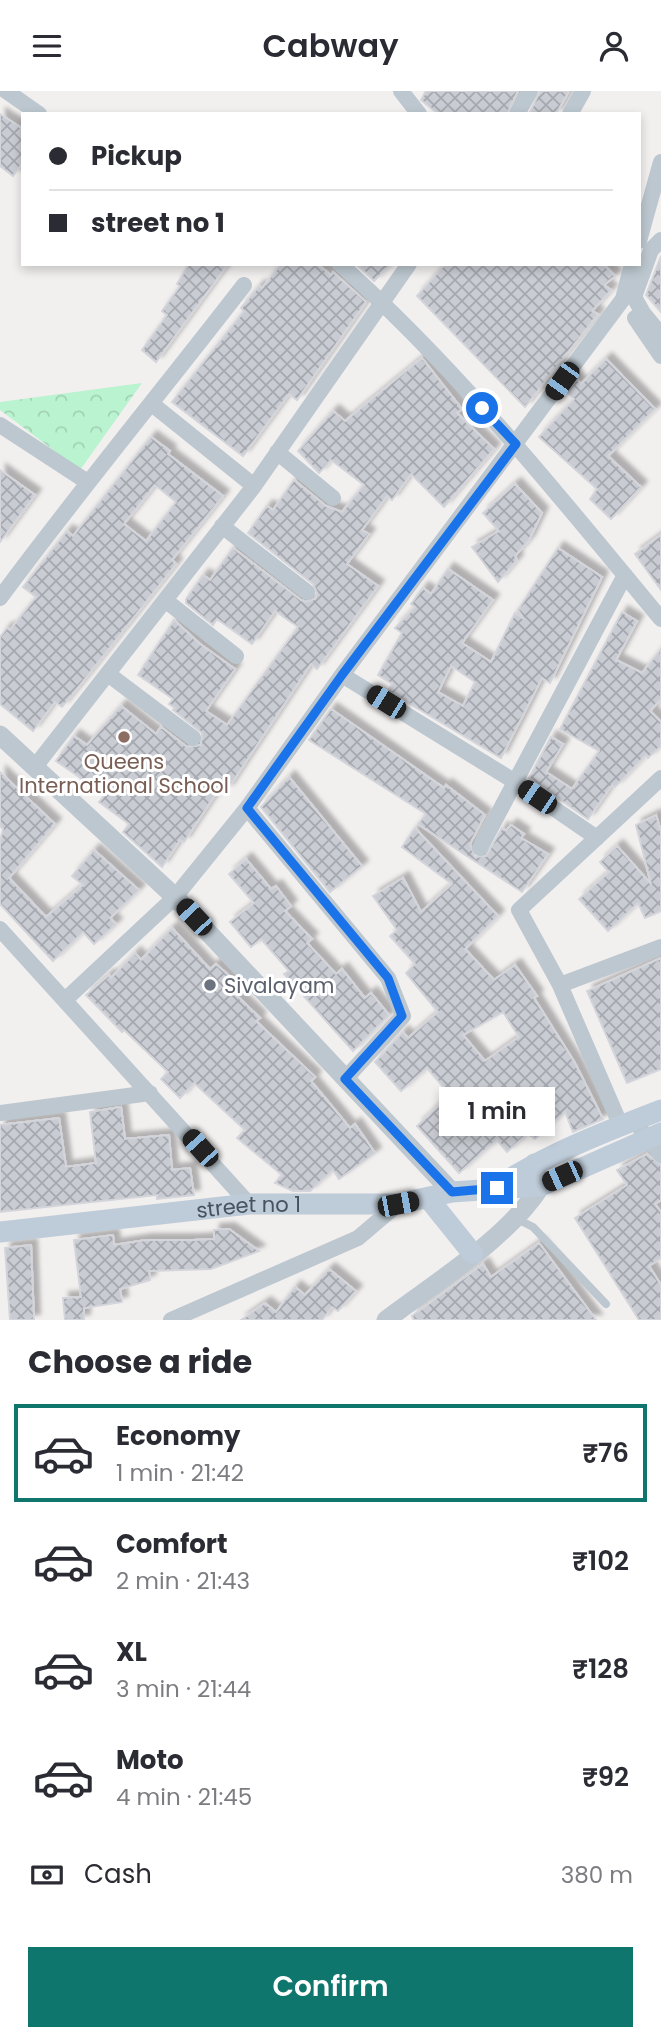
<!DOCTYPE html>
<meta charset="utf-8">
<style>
body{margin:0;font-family:Poppins,sans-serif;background:#f2f2f3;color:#2b2b33;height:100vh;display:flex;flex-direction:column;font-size:26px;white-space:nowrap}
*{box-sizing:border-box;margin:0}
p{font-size:23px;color:#7c7c81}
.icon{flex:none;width:38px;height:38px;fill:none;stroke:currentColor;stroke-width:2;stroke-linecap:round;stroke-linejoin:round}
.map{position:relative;height:1229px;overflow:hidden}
.panel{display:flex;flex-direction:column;background:#fff;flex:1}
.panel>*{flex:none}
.top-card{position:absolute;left:21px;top:21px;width:620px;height:154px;border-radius:0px;box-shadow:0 4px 10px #0003;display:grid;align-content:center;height:154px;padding:0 28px;background:#fff}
.end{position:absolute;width:32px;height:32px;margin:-16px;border:9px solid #1a73e8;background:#fff;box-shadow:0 0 0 4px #fff}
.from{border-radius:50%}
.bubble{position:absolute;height:49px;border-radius:0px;background:#fff;box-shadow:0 4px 10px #0003;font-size:23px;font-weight:600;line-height:49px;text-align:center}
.car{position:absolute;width:21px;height:42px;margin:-21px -10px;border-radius:9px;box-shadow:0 0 5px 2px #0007;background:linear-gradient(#222 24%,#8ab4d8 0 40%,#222 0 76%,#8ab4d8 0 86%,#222 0)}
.top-card b{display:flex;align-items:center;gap:24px;height:66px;font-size:26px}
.top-card b+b{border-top:2px solid #e1e1e2}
.top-card i{width:18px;height:18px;background:#2b2b33}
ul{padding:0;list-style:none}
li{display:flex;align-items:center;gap:21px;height:98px;margin:0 14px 10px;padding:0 14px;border:4px solid transparent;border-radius:0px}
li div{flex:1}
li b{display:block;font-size:26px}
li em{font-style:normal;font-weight:600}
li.current{border-color:#0f766e}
li>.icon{width:63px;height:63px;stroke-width:1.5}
h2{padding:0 28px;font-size:32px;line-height:84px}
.pay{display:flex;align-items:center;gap:18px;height:77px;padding:0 28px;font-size:26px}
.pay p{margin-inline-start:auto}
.primary-button{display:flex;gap:14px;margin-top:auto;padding:14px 28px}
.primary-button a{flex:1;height:80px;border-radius:0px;background:#0f766e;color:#fff;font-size:28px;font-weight:600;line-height:80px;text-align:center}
header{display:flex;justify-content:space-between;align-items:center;height:91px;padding:0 28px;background:#fff;font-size:32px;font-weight:600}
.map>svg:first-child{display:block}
</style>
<header><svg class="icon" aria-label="menu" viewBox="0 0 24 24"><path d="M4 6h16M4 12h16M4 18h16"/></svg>Cabway<svg class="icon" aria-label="person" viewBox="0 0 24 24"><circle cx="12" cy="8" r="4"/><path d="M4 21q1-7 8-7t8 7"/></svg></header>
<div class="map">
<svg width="661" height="1229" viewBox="0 0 661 1229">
<defs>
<pattern id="park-crowns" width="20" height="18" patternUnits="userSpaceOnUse" patternTransform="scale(1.75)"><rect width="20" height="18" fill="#baf3cf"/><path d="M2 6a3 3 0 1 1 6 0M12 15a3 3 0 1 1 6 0" fill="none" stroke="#a1d2b4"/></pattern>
<pattern id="building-cross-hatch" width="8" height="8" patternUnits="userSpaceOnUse" patternTransform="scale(1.75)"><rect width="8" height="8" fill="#c9ccd2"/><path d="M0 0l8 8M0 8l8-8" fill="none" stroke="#a5a8ae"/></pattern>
<filter id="shadow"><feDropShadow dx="6" dy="-6" stdDeviation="2" flood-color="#0004"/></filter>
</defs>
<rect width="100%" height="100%" fill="#f2efef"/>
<path fill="url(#park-crowns)" d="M 142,292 L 80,379 L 0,319 L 0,311 Z"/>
<path fill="url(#building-cross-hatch)" stroke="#d3d5db" stroke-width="2" fill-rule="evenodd" filter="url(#shadow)" d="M 426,0 L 518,0 L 507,23 L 438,23 L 421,9 Z
M 540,0 L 569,0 L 556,23 L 529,23 Z
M 0,23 L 23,38 L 23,71 L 13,85 L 0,75 Z
M 661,165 L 661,221 L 646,204 Z
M 189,173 L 228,173 L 156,271 L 142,259 L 167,224 L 162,220 L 180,195 L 177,193 Z
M 281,173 L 317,173 L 331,184 L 333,181 L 366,211 L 297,309 L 289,303 L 243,365 L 172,311 L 244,220 L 241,217 L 259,195 L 262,197 Z
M 356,173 L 391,173 L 374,190 Z
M 445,173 L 603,173 L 615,185 L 604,194 L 611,199 L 592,220 L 598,223 L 525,316 L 417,205 Z
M 422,267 L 462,318 L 457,322 L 494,358 L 444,416 L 411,383 L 392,409 L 387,405 L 362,439 L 369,443 L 347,473 L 378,495 L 317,578 L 311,573 L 227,699 L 221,695 L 184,751 L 180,749 L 162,776 L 123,741 L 129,733 L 99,711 L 105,704 L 56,670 L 74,645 L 87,654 L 121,615 L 156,643 L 161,636 L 187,656 L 201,654 L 202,642 L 173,619 L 175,617 L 169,613 L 173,608 L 138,584 L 174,529 L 200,553 L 235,578 L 206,620 L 227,634 L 298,536 L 275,520 L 252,553 L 217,528 L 213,534 L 186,512 L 186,508 L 203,484 L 210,489 L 233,457 L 301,509 L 306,511 L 315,508 L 317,502 L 313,493 L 248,442 L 267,415 L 273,419 L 294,389 L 326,415 L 342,421 L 364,394 L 331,369 L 319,382 L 298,360 L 333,320 L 345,330 Z
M 606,268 L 655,318 L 608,365 L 641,396 L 611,428 L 590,408 L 597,398 L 539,346 L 574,308 L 567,301 L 577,288 L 581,293 Z
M 151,346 L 170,360 L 168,363 L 223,405 L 172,469 L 176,473 L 80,594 L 62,616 L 55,611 L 33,640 L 0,613 L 0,546 L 7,537 L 10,539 L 36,506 L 23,496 L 67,440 L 73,445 ZM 155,394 L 176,411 L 146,450 L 124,433 Z
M 0,379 L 35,404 L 0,451 Z
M 515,393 L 542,422 L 529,449 L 515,465 L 517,469 L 498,491 L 472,456 L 499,440 L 483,422 Z
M 661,444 L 661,499 L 635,463 Z
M 558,457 L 602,486 L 550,592 L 542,587 L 501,667 L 388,600 L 392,593 L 378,584 L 402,542 L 395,537 L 415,516 L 411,513 L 423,497 L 431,503 L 448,478 L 493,509 L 462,552 L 491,571 L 515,522 L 524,528 L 518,519 ZM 451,575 L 475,591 L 463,615 L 438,601 Z
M 622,521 L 637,530 L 616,569 L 642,582 L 661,558 L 661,608 L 650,620 L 661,631 L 661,655 L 648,667 L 646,664 L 615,696 L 612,694 L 588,728 L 529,687 L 551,646 L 563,653 L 546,681 L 572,698 L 599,660 L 560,638 Z
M 331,618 L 444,697 L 446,694 L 485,724 L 470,753 L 475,766 L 486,765 L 502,737 L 506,740 L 511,734 L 524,743 L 521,747 L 548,763 L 522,801 L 418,733 L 426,723 L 309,649 Z
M 0,681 L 55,733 L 9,787 L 46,826 L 83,794 L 72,785 L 94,759 L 139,799 L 110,827 L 116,833 L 94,853 L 83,841 L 53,870 L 0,813 L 0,750 L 3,738 L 0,735 Z
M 289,686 L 362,775 L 330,801 L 261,716 Z
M 656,724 L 661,741 L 661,820 L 645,827 L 638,812 L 608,840 L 579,808 L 609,781 L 600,771 L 617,755 L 651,793 L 636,734 Z
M 415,737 L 498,825 L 465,858 L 494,889 L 515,874 L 537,905 L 534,907 L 575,972 L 603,1028 L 573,1041 L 565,1021 L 535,1048 L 527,1043 L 507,1061 L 497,1049 L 459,1082 L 417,1035 L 450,1004 L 427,977 L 401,1000 L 375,971 L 403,941 L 408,947 L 438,921 L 406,882 L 415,873 L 390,845 L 397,839 L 373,805 L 403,787 L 421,821 L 452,793 L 402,756 ZM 503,921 L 519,946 L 485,970 L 463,944 Z
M 246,768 L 271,798 L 276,795 L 291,815 L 285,820 L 312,848 L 307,852 L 336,883 L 342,878 L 365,907 L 371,902 L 389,924 L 353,960 L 284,883 L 289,880 L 261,848 L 251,856 L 230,831 L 254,812 L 229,783 Z
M 172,837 L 210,878 L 216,873 L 234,889 L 227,895 L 260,927 L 256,930 L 315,986 L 311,990 L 350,1037 L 355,1033 L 375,1062 L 339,1088 L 333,1079 L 310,1100 L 293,1100 L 275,1092 L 282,1084 L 237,1047 L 245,1039 L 194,992 L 180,1007 L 161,988 L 168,981 L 124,939 L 122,941 L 86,904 L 109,884 L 111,887 L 135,862 L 141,869 Z
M 661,867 L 661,978 L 627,992 L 587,900 Z
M 121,1016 L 125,1048 L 169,1044 L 172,1079 L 190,1077 L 194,1104 L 157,1108 L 157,1104 L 0,1121 L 0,1034 L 59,1027 L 66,1076 L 96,1072 L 90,1021 Z
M 647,1063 L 661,1074 L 661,1109 L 655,1113 L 661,1121 L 661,1167 L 649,1175 L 661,1194 L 661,1229 L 639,1229 L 575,1127 L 627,1094 L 617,1079 Z
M 229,1138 L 259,1160 L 211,1178 L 149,1180 L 150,1189 L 120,1198 L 122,1211 L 84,1217 L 84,1229 L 65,1229 L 63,1207 L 81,1206 L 74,1149 L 113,1144 L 114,1154 L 146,1149 L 194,1149 L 214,1148 L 214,1139 Z
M 539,1152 L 596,1229 L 414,1229 L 412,1225 L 483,1173 L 491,1186 Z
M 31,1154 L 34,1229 L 10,1229 L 5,1157 Z
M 329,1178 L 356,1200 L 338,1220 L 332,1216 L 322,1229 L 241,1229 L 265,1212 L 276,1221 L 295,1196 L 305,1204 Z"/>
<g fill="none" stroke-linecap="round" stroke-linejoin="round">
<path stroke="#bcc7cf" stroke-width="8" d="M 517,1128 L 533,1136 L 606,1213"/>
<path stroke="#bcc7cf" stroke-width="16" d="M 6,0 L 39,23
M 401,0 L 419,23
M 517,23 L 530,0
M 570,23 L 583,0
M 661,149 L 651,159 L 634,206 L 643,222 L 661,244
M 639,150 L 661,71
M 340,173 C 459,279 559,405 661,528
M 635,227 L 661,265
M 152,313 L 254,395
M 0,334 L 86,390
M 277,361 L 333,407
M 222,435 L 307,501
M 0,507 C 79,400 163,299 244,194
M 165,509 L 236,565
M 108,583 L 193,647
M 342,584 L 517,692 L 597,747
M 34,677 L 254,395 L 409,173
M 247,717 L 388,887 L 403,925 L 345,988
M 480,757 L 625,484
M 0,838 L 249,1113
M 560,894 L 661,856
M 65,909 L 175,806 L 247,717 L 342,584 L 623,208 L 632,173
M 0,1022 L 150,1002
M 620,1033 L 560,894 L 519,819 L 661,687
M 641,1039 L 661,1064
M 171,1229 L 358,1147 L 398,1113"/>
<path stroke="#bcc7cf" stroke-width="19" d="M 0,644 L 175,806 L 452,1101
M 386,1229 C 436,1191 507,1148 541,1095 L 534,1072"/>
<g stroke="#becbd8" stroke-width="21">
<path d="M 498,1095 C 550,1062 604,1041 661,1019"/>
<path d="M 428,1107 L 473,1163"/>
<path id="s1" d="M 0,1141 L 249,1113 L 398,1113 L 452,1101 L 541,1095 L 661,1042"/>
</g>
</g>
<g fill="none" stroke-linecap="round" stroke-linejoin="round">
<path stroke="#1a73e8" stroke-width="9" d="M 482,317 L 516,353 L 342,584 L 247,717 L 388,887 L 402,925 L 345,988 L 452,1101 L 497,1097"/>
</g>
<circle fill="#8d6e63" stroke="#fff" stroke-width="2.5" cx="124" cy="646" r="7"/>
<circle fill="#6b7280" stroke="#fff" stroke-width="2.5" cx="210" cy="894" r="7"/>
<g text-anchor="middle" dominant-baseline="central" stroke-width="6" stroke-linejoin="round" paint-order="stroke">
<g font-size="21" fill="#785e54" stroke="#fff">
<text x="124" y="670">Queens<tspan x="124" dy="24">International School</tspan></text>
</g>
<g font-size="21" fill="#5b616d" stroke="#fff" text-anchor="start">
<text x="224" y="894">Sivalayam</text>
</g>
<g font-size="21" fill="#46535e" stroke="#fff">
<text stroke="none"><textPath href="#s1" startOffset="250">street no 1</textPath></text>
</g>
</g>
</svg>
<i class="end from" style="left:482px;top:317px"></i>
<i class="end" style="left:497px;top:1097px"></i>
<div class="bubble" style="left:439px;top:996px;width:116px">1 min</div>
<i class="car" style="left:562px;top:290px;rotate:216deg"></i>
<i class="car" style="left:386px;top:611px;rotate:302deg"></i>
<i class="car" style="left:537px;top:706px;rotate:304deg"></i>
<i class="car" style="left:194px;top:826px;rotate:317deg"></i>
<i class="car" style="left:200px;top:1057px;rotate:318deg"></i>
<i class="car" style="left:562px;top:1085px;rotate:246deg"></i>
<i class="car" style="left:398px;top:1113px;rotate:79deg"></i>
<div class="top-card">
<b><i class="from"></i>Pickup</b>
<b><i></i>street no 1</b>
</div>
</div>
<section class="panel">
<h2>Choose a ride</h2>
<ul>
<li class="current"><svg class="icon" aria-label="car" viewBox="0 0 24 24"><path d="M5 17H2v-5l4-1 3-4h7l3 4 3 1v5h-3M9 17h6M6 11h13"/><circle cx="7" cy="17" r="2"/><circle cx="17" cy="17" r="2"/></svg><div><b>Economy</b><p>1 min · 21:42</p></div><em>₹76</em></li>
<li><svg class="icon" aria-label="car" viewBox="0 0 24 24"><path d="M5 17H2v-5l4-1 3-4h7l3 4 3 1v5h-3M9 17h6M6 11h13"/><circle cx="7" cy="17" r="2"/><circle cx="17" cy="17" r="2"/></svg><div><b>Comfort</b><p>2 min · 21:43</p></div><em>₹102</em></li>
<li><svg class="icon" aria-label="car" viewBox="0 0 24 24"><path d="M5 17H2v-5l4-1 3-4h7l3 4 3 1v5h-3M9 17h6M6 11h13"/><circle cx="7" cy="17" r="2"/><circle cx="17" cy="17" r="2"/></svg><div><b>XL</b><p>3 min · 21:44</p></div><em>₹128</em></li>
<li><svg class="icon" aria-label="car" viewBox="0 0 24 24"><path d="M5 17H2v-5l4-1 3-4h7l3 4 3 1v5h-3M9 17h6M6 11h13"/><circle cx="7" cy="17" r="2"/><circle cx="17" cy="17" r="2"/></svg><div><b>Moto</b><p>4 min · 21:45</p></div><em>₹92</em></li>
</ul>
<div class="pay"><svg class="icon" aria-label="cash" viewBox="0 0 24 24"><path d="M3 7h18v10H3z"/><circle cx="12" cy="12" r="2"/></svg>Cash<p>380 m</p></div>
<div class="primary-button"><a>Confirm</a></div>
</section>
